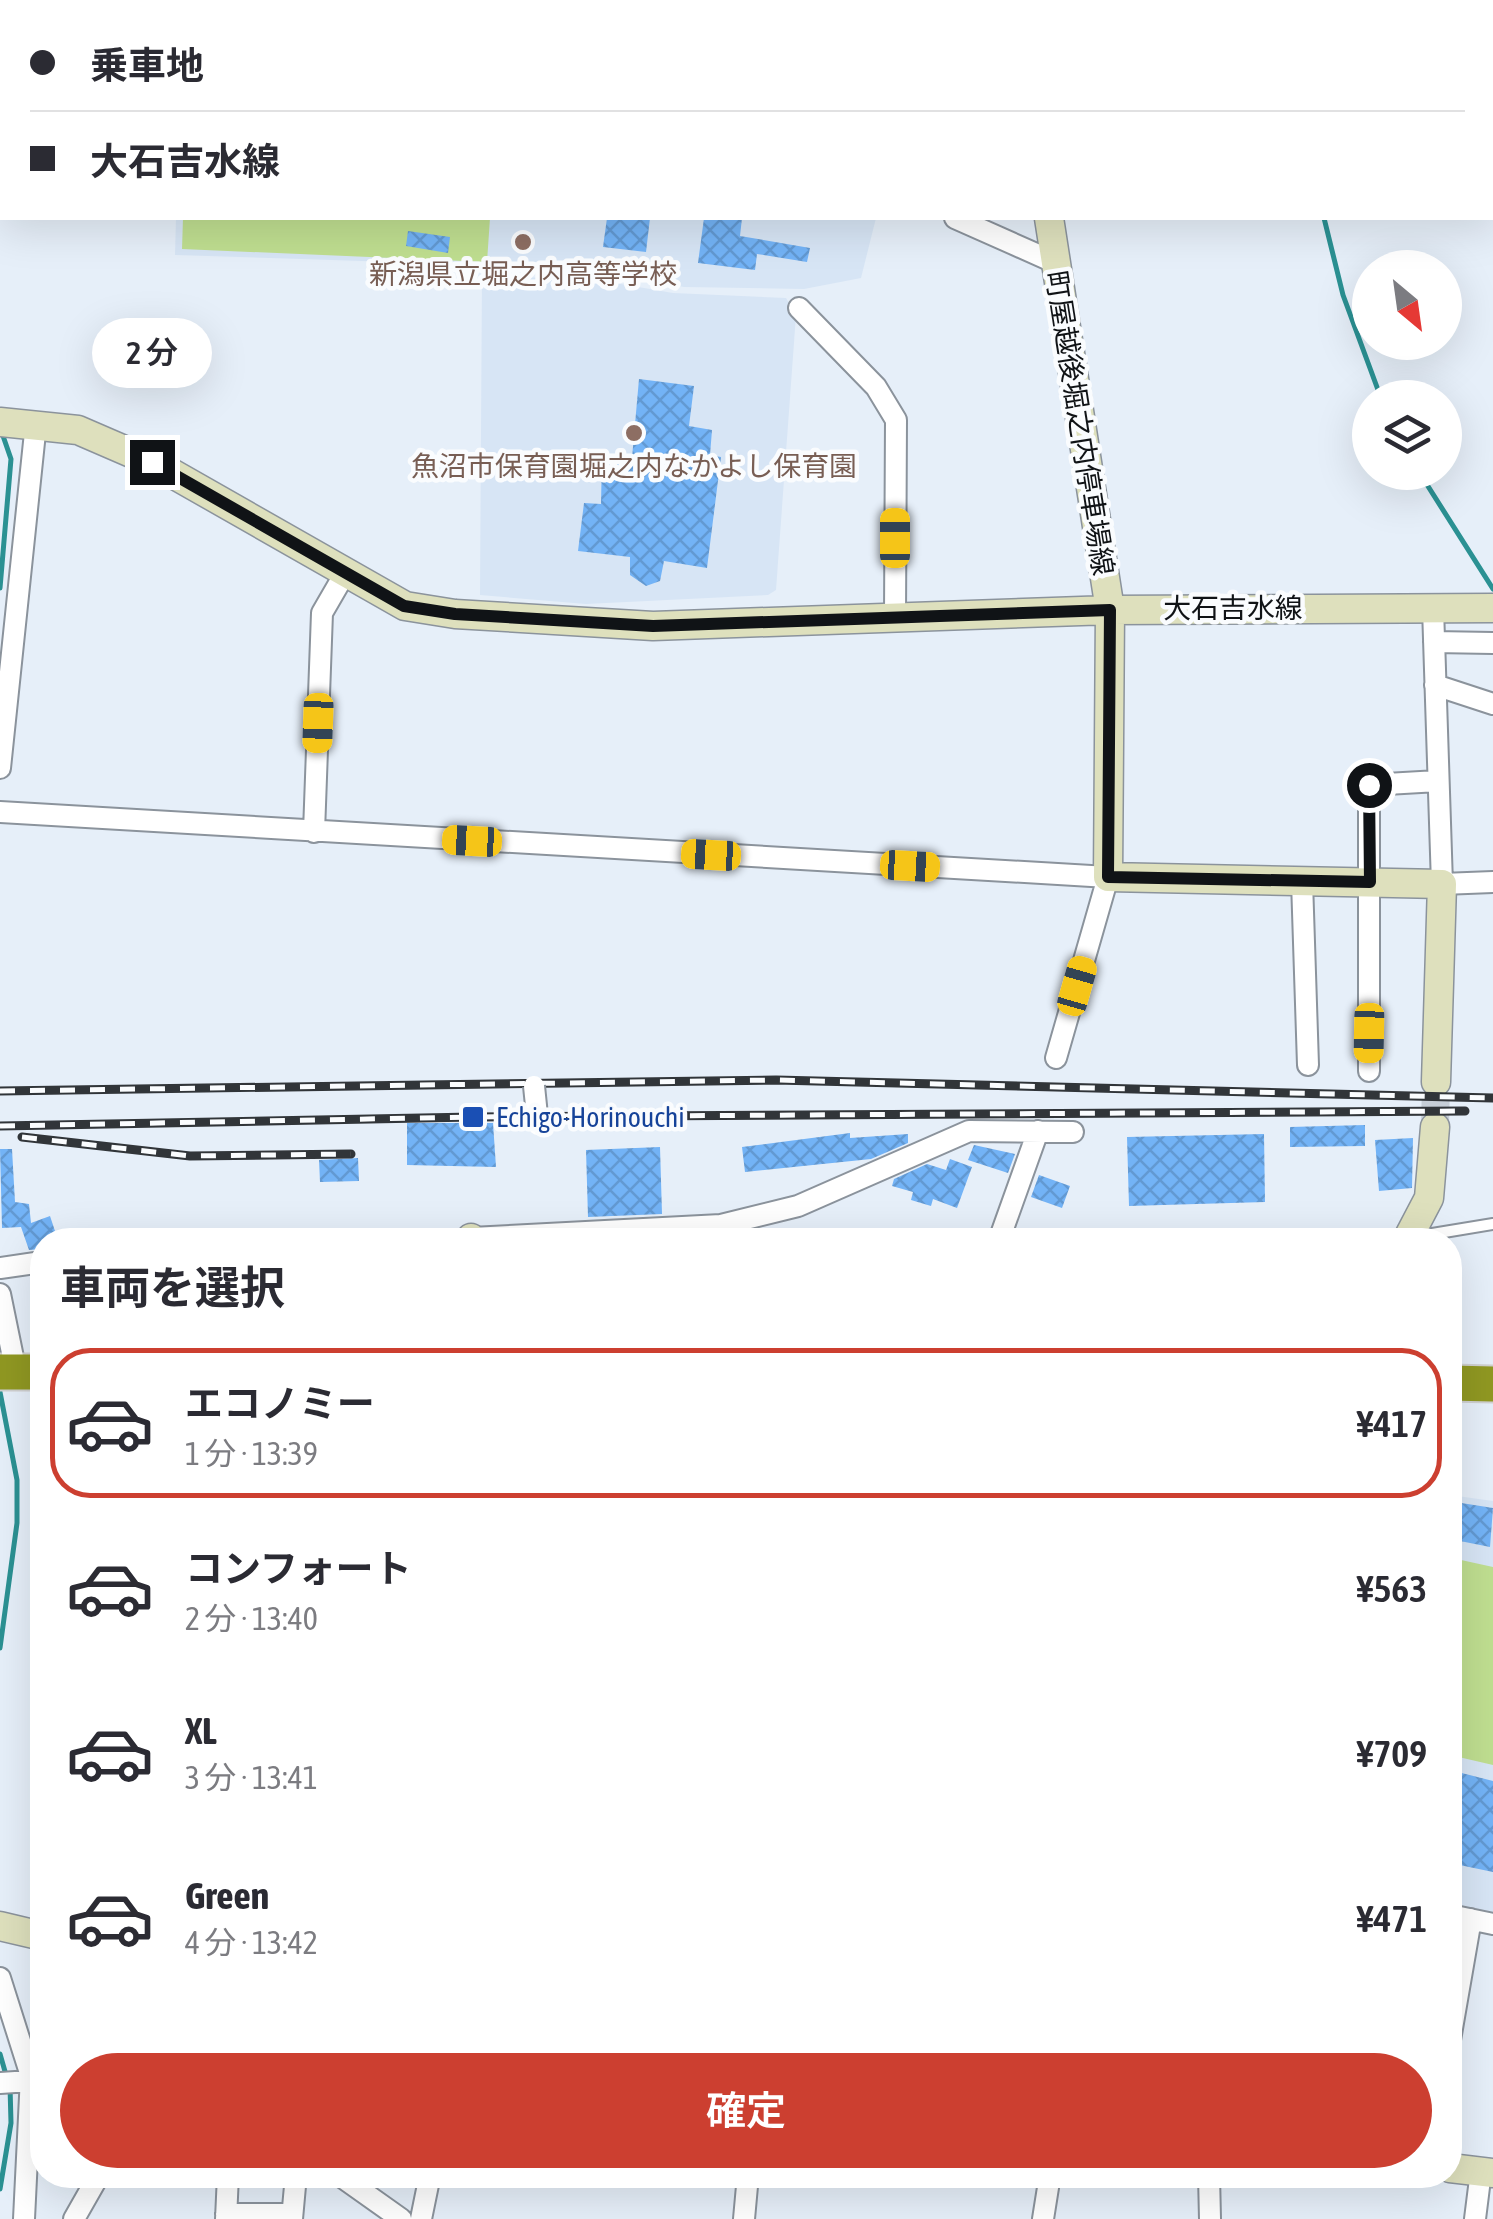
<!DOCTYPE html>
<html lang="ja">
<meta charset="utf-8">
<style>
body{margin:0;font-family:"Asap Condensed","Noto Sans JP",sans-serif;background:#f2f2f3;color:#2b2b33;height:100vh;display:flex;flex-direction:column;font-size:38px;white-space:nowrap}
*{box-sizing:border-box;margin:0}
p{font-size:32px;color:#7c7c81}
.icon{flex:none;width:55px;height:55px;fill:none;stroke:currentColor;stroke-width:2;stroke-linecap:round;stroke-linejoin:round}
.map{position:relative;flex:1;overflow:hidden}
.sheet{position:absolute;left:30px;top:1228px;width:1432px;height:960px;display:flex;flex-direction:column;background:#fff;border-radius:40px;box-shadow:0 10px 40px #0002}
.sheet>*{flex:none}
.banner{position:absolute;left:0px;top:0px;width:1495px;height:220px;box-shadow:0 10px 40px #0002;display:grid;align-content:center;height:220px;padding:0 30px;background:#fff}
.needle{width:65px;rotate:151deg}
.tools{position:absolute;left:1352px;top:250px;display:grid;gap:20px}
.tools a{display:grid;place-items:center;width:110px;height:110px;border-radius:50%;background:#fff;box-shadow:0 10px 40px #0002;font-size:50px}
.end{position:absolute;width:45px;height:45px;margin:-22px;border:12px solid #101316;background:#fff;box-shadow:0 0 0 5px #fff}
.from{border-radius:50%}
.bubble{position:absolute;height:70px;border-radius:35px;background:#fff;box-shadow:0 10px 40px #0002;font-size:32px;font-weight:600;line-height:70px;text-align:center}
.car{position:absolute;width:30px;height:60px;margin:-30px -15px;border-radius:12px;box-shadow:0 0 8px 2px #0007;background:linear-gradient(#f5c518 24%,#345 0 40%,#f5c518 0 76%,#345 0 86%,#f5c518 0)}
.banner b{display:flex;align-items:center;gap:35px;height:95px;font-size:38px}
.banner b+b{border-top:2px solid #e1e1e2}
.banner i{width:25px;height:25px;background:#2b2b33}
ul{padding:0;list-style:none}
li{display:flex;align-items:center;gap:30px;height:150px;margin:0 20px 15px;padding:0 10px;border:5px solid transparent;border-radius:40px}
li div{flex:1}
li b{display:block;font-size:38px}
li em{font-style:normal;font-weight:600}
li.active{border-color:#cc3f30}
li>.icon{width:90px;height:90px;stroke-width:1.5}
h2{padding:0 30px;font-size:45px;line-height:120px}
.action{display:flex;gap:20px;margin-top:auto;padding:20px 30px}
.action a{flex:1;height:115px;border-radius:60px;background:#cc3f30;color:#fff;font-size:40px;font-weight:600;line-height:115px;text-align:center}
.map>svg:first-child{display:block}
</style>
<div class="map">
<svg width="1493" height="2219" viewBox="0 0 1493 2219">
<defs>
<pattern id="building-cross-hatch" width="8" height="8" patternUnits="userSpaceOnUse" patternTransform="scale(2.5)"><rect width="8" height="8" fill="#73b3f6"/><path d="M0 0l8 8M0 8l8-8" fill="none" stroke="#6299d2"/></pattern>
</defs>
<rect width="100%" height="100%" fill="#e6eff9"/>
<path fill="#d7e5f5" d="M 183,0 L 831,0 L 832,2 L 183,2 Z
M 176,218 L 876,218 L 861,278 L 804,289 L 684,287 L 601,272 L 515,266 L 175,255 Z
M 482,274 L 615,283 L 673,293 L 786,298 L 796,315 L 776,590 L 768,595 L 586,604 L 480,595 Z
M 1450,1495 L 1493,1501 L 1493,1913 L 1450,1904 Z"/>
<path fill="#bfde90" d="M 193,0 L 512,0 L 512,2 Z
M 183,218 L 490,218 L 487,262 L 182,249 Z
M 1452,1558 L 1493,1567 L 1493,1765 L 1450,1755 Z"/>
<g fill="none" stroke-linecap="round" stroke-linejoin="round">
<path stroke="#2b9193" stroke-width="5" d="M 1283,0 L 1284,2
M 1324,218 L 1343,295 L 1381,398
M 1419,472 L 1493,589
M 0,588 L 11,459 L 2,433
M 0,1392 L 17,1480 L 17,1523 L 0,1648
M 31,2045 L 42,2050
M 0,2054 L 6,2075
M 0,2189 L 11,2123 L 10,2086"/>
</g>
<path fill="url(#building-cross-hatch)" d="M 607,218 L 650,218 L 646,252 L 603,247 Z
M 704,218 L 742,218 L 740,236 L 810,248 L 807,262 L 757,254 L 755,270 L 698,263 Z
M 408,231 L 450,237 L 448,253 L 406,246 Z
M 639,379 L 694,386 L 689,426 L 712,430 L 710,455 L 721,457 L 707,568 L 664,561 L 660,581 L 646,586 L 630,575 L 630,557 L 578,551 L 584,503 L 601,504 L 602,455 L 632,458 Z
M 407,1123 L 493,1123 L 496,1167 L 407,1165 Z
M 1365,1125 L 1365,1146 L 1290,1147 L 1290,1127 Z
M 850,1133 L 850,1138 L 908,1134 L 908,1143 L 871,1159 L 745,1172 L 742,1147 Z
M 1264,1134 L 1265,1202 L 1129,1206 L 1127,1137 Z
M 1413,1138 L 1412,1188 L 1379,1191 L 1375,1140 Z
M 974,1145 L 1015,1154 L 1008,1173 L 968,1160 Z
M 660,1147 L 662,1214 L 588,1217 L 586,1150 Z
M 0,1149 L 12,1149 L 15,1202 L 29,1204 L 31,1223 L 50,1216 L 58,1240 L 42,1240 L 42,1249 L 29,1250 L 21,1227 L 2,1228 Z
M 358,1158 L 359,1181 L 320,1182 L 319,1160 Z
M 950,1159 L 972,1167 L 957,1208 L 933,1199 L 931,1206 L 911,1200 L 913,1192 L 892,1186 L 894,1179 L 927,1164 L 946,1170 Z
M 1039,1175 L 1070,1186 L 1062,1208 L 1031,1197 Z
M 1455,1502 L 1493,1508 L 1490,1547 L 1450,1539 L 1450,1507 L 1455,1508 Z
M 1450,1770 L 1493,1781 L 1493,1872 L 1450,1863 Z"/>
<g fill="none" stroke-linecap="round" stroke-linejoin="round">
<path stroke="#c6ced7" stroke-width="28" stroke-dasharray="28 14" stroke-linecap="butt" d="M 1435,1127 L 1436,1082"/>
<g stroke="#8b939c" stroke-width="14">
<path id="lane" d="M 1414,1237 L 1493,1224"/>
</g>
<g stroke="#8b939c" stroke-width="24">
<path id="street" d="M 842,0 L 843,2
M 955,218 L 1054,262
M 799,308 L 876,387 L 896,420 L 895,617
M 1433,608 L 1442,884 L 1493,882
M 1434,642 L 1493,643
M 1435,685 L 1493,704
M 0,768 L 36,423
M 0,812 L 1108,877 L 1056,1058
M 314,832 L 322,613 L 344,575
M 1302,881 L 1308,1065
M 1369,1071 L 1369,785 L 1438,781
M 471,1238 L 721,1225 L 798,1206 L 969,1131 L 1073,1132
M 999,1240 L 1038,1131
M 0,1268 L 42,1262
M 0,1294 L 16,1372
M 1450,1915 L 1493,1924
M 0,1978 L 31,2076 L 24,2219
M 1450,2040 L 1471,1919
M 0,2083 L 30,2081
M 339,2175 L 401,2219
M 1209,2175 L 1210,2219
M 226,2214 L 292,2214
M 74,2219 L 99,2175
M 226,2219 L 228,2175
M 292,2219 L 296,2175
M 421,2219 L 430,2175
M 744,2219 L 748,2175
M 1043,2219 L 1050,2175
M 1475,2219 L 1481,2171"/>
</g>
<g stroke="#8b939c" stroke-width="31">
<path id="secondary" d="M 1103,2 L 1104,0
M 1492,173 L 1493,173
M 1049,218 L 1110,610 L 1108,877 L 1442,884 L 1436,1082
M 0,422 L 78,430 L 152,462 L 405,606 L 455,614 L 653,626 L 1110,610 L 1493,608
M 471,1238 L 471,1240
M 1407,1240 L 1429,1198 L 1435,1127
M 0,1926 L 42,1936
M 1450,2168 L 1493,2173"/>
</g>
<g stroke="#cfd0d0" stroke-width="39">
<path id="highway" d="M 0,1372 L 42,1372
M 1450,1383 L 1493,1384"/>
</g>
<use href="#lane" stroke="#fff" stroke-width="10"/>
<use href="#street" stroke="#fff" stroke-width="20"/>
<use href="#secondary" stroke="#dee0bd" stroke-width="28"/>
<use href="#highway" stroke="#909822" stroke-width="35"/>
<g stroke="#313539" stroke-width="9">
<path id="rail" d="M 0,1091 L 776,1080 L 1493,1098
M 0,1126 L 473,1117 L 1465,1111
M 22,1137 L 190,1156 L 351,1154"/>
</g>
<use href="#rail" stroke="#fafcfe" stroke-width="5" stroke-dasharray="15" stroke-linecap="butt"/>
<g stroke="#8b939c" stroke-width="24" stroke-linecap="butt">
<path id="street-bridge" d="M 534,1086 L 538,1125"/>
</g>
<use href="#street-bridge" stroke="#fff" stroke-width="20"/>
</g>
<g fill="none" stroke-linecap="round" stroke-linejoin="round">
<path stroke="#101316" stroke-width="12" d="M 152,462 L 404,606 L 455,614 L 653,626 L 1110,610 L 1108,877 L 1370,882 L 1369,785"/>
</g>
<g fill="#8d6e63" stroke="#fafcfe" stroke-width="4">
<circle cx="523" cy="242" r="10"/>
<circle cx="634" cy="433" r="10"/>
</g>
<rect fill="#1a4fb4" stroke="#fafcfe" stroke-width="4" x="461" y="1105" width="24" height="24" rx="5"/>
<g text-anchor="middle" dominant-baseline="central" stroke-width="9" stroke-linejoin="round" paint-order="stroke">
<g font-size="28" fill="#785e54" stroke="#fafcfe">
<text x="523" y="274">新潟県立堀之内高等学校</text>
<text x="634" y="466">魚沼市保育園堀之内なかよし保育園</text>
</g>
<g font-size="28" fill="#101316" stroke="#fafcfe">
<text transform="translate(1080 423) rotate(81)">町屋越後堀之内停車場線</text>
<text x="1233" y="608">大石吉水線</text>
</g>
<g font-size="28" fill="#164399" stroke="#fafcfe" text-anchor="start">
<text x="496" y="1117">Echigo-Horinouchi</text>
</g>
</g>
</svg>
<div class="tools">
<a><svg class="needle" viewBox="-14 -14 28 28"><path d="M0-13l5 13h-10z" fill="#e53935"/><path d="M0 13l5-13h-10z" fill="#7c7c81"/></svg></a>
<a><svg class="icon" aria-label="layers" viewBox="0 0 24 24"><path d="M12 4l9 5-9 5-9-5zM3 14l9 5 9-5"/></svg></a>
</div>
<i class="end from" style="left:1369px;top:785px"></i>
<i class="end" style="left:152px;top:462px"></i>
<div class="bubble" style="left:92px;top:318px;width:120px">2 分</div>
<i class="car" style="left:895px;top:538px;rotate:0deg"></i>
<i class="car" style="left:318px;top:723px;rotate:182deg"></i>
<i class="car" style="left:472px;top:841px;rotate:273deg"></i>
<i class="car" style="left:711px;top:855px;rotate:273deg"></i>
<i class="car" style="left:910px;top:866px;rotate:93deg"></i>
<i class="car" style="left:1077px;top:986px;rotate:16deg"></i>
<i class="car" style="left:1369px;top:1033px;rotate:181deg"></i>
<div class="banner">
<b><i class="from"></i>乗車地</b>
<b><i></i>大石吉水線</b>
</div>
<section class="sheet">
<h2>車両を選択</h2>
<ul>
<li class="active"><svg class="icon" aria-label="car" viewBox="0 0 24 24"><path d="M5 17H2v-5l4-1 3-4h7l3 4 3 1v5h-3M9 17h6M6 11h13"/><circle cx="7" cy="17" r="2"/><circle cx="17" cy="17" r="2"/></svg><div><b>エコノミー</b><p>1 分 · 13:39</p></div><em>¥417</em></li>
<li><svg class="icon" aria-label="car" viewBox="0 0 24 24"><path d="M5 17H2v-5l4-1 3-4h7l3 4 3 1v5h-3M9 17h6M6 11h13"/><circle cx="7" cy="17" r="2"/><circle cx="17" cy="17" r="2"/></svg><div><b>コンフォート</b><p>2 分 · 13:40</p></div><em>¥563</em></li>
<li><svg class="icon" aria-label="car" viewBox="0 0 24 24"><path d="M5 17H2v-5l4-1 3-4h7l3 4 3 1v5h-3M9 17h6M6 11h13"/><circle cx="7" cy="17" r="2"/><circle cx="17" cy="17" r="2"/></svg><div><b>XL</b><p>3 分 · 13:41</p></div><em>¥709</em></li>
<li><svg class="icon" aria-label="car" viewBox="0 0 24 24"><path d="M5 17H2v-5l4-1 3-4h7l3 4 3 1v5h-3M9 17h6M6 11h13"/><circle cx="7" cy="17" r="2"/><circle cx="17" cy="17" r="2"/></svg><div><b>Green</b><p>4 分 · 13:42</p></div><em>¥471</em></li>
</ul>
<div class="action"><a>確定</a></div>
</section>
</div>
